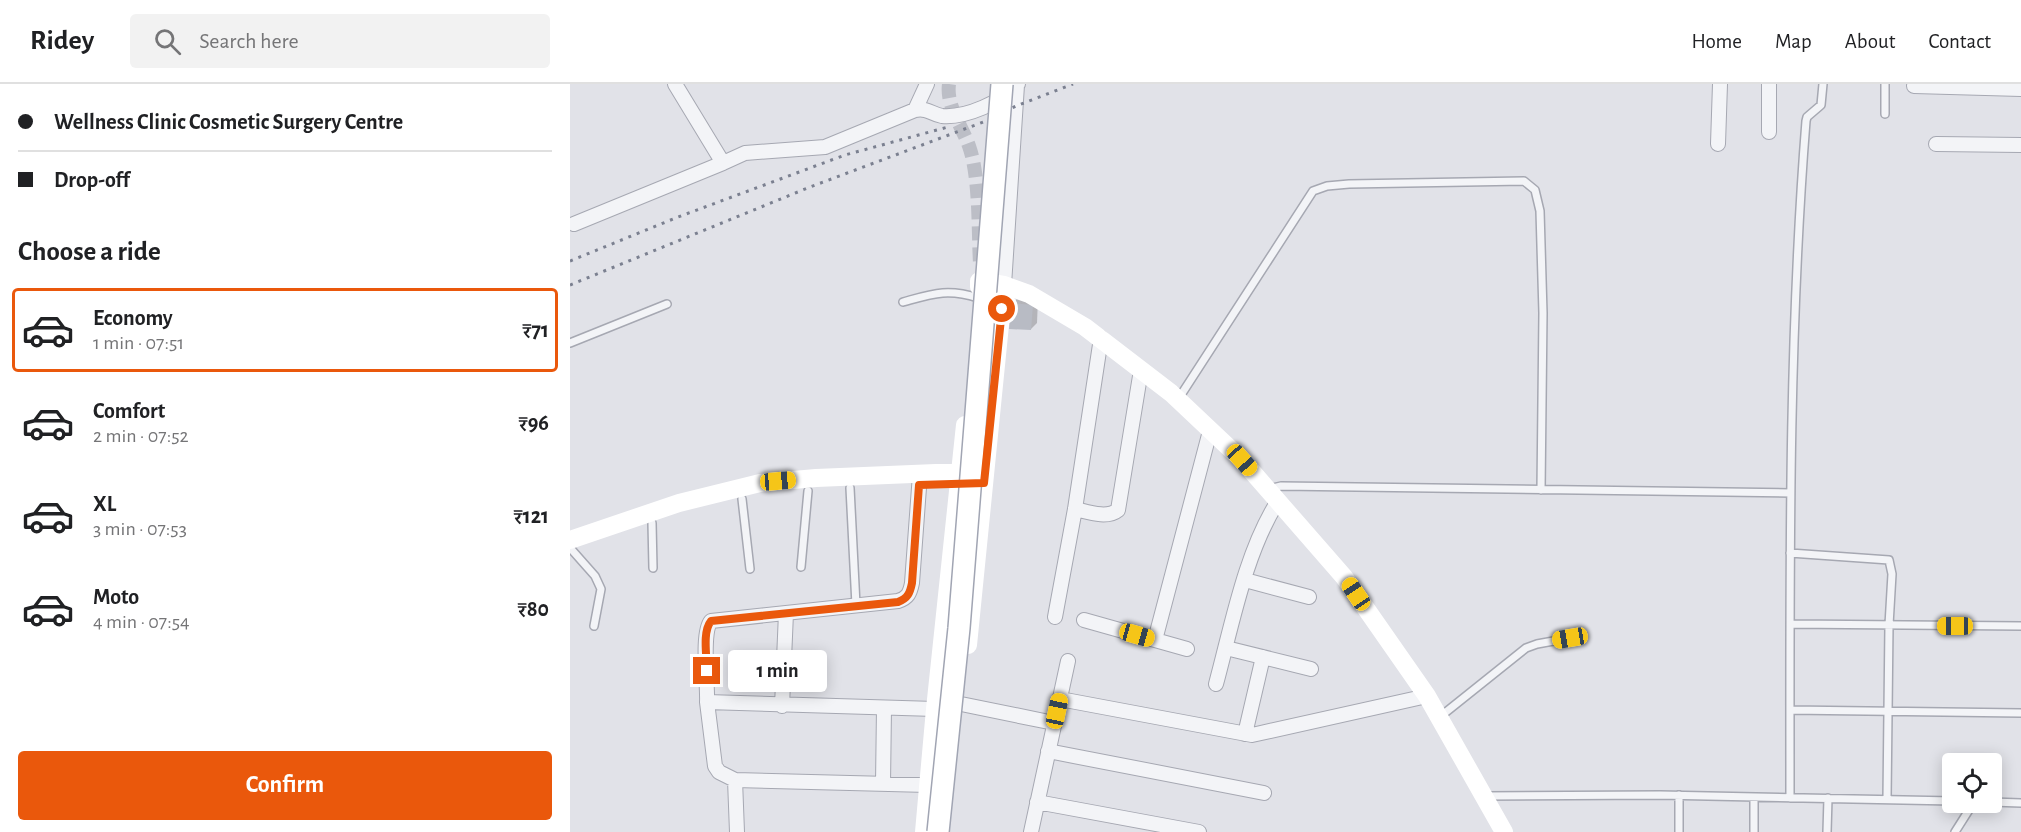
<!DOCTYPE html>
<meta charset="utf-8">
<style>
body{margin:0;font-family:"Alegreya Sans",sans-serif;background:#f2f2f2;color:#202124;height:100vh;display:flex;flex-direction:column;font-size:22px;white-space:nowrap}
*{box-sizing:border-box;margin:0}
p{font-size:20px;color:#757577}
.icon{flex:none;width:33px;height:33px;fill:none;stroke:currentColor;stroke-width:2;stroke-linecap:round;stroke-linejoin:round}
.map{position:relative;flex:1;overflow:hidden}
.sheet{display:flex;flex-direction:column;background:#fff;width:570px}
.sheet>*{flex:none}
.guide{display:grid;align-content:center;height:132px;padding:0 18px;background:#fff}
.buttons{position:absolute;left:1372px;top:669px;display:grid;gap:12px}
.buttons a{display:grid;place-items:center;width:60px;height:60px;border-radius:6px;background:#fff;box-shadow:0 3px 15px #0003;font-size:30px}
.end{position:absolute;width:27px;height:27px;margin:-14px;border:8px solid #ea580c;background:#fff;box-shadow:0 0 0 3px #fff}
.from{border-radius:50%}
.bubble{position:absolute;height:42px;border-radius:6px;background:#fff;box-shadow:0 3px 15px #0003;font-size:20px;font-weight:600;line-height:42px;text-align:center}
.car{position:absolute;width:18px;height:36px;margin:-18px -9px;border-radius:8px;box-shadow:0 0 4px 2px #0007;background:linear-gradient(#f5c518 24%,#345 0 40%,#f5c518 0 76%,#345 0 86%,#f5c518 0)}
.guide b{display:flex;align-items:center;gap:21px;height:57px;font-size:22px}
.guide b+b{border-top:2px solid #e0e0e0}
.guide i{width:15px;height:15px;background:#202124}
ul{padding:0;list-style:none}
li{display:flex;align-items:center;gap:18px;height:84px;margin:0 12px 9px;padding:0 6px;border:3px solid transparent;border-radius:6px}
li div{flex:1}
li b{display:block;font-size:22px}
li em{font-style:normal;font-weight:600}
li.selected{border-color:#ea580c}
li>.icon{width:54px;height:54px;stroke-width:1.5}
h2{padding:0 18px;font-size:27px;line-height:72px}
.button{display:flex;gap:12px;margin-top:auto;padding:12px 18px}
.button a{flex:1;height:69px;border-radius:6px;background:#ea580c;color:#fff;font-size:24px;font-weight:600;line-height:69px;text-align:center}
header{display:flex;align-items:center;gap:36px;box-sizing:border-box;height:84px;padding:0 30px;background:#fff;border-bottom:2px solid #e0e0e0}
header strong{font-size:28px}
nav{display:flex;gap:33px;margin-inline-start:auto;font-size:21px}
.search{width:420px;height:54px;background:#f2f2f2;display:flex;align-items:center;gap:15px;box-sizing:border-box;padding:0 21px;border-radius:6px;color:#757577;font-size:22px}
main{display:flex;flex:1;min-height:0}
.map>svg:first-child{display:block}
</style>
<header>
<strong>Ridey</strong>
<div class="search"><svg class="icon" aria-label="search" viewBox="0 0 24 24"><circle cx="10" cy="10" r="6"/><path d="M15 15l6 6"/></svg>Search here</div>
<nav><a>Home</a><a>Map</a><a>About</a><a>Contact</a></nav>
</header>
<main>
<section class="sheet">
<div class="guide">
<b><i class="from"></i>Wellness Clinic Cosmetic Surgery Centre</b>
<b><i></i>Drop-off</b>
</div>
<h2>Choose a ride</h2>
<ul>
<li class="selected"><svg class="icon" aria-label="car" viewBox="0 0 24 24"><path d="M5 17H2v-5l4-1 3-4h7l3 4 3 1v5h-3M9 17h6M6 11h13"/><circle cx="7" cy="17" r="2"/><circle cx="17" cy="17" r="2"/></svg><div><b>Economy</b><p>1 min · 07:51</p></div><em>₹71</em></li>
<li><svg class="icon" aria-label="car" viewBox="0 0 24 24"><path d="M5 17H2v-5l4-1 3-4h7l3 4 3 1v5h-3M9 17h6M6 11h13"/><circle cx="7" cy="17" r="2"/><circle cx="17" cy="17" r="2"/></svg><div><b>Comfort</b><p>2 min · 07:52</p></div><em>₹96</em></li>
<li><svg class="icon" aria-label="car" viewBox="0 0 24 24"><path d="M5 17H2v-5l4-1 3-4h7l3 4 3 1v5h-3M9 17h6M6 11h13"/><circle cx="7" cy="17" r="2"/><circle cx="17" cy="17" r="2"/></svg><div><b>XL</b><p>3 min · 07:53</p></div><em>₹121</em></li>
<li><svg class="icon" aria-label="car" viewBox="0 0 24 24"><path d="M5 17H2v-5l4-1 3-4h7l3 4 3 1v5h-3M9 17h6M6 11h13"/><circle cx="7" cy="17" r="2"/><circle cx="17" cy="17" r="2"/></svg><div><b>Moto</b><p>4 min · 07:54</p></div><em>₹80</em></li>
</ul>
<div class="button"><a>Confirm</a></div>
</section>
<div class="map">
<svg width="1451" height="748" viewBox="0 0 1451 748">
<rect width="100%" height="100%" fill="#e1e2e8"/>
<path fill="#0003" d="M 448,214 L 468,215 L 467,239 L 461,245 L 442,220 Z"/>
<path fill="#b8bbc4" d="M 441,219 L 463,221 L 461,246 L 439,245 Z"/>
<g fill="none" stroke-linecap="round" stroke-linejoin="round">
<path stroke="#bcbec6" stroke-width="14" stroke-dasharray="14 7" stroke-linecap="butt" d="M 379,0 C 376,22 392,42 399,62 C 410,93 408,145 410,179"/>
<g stroke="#a6a8b2" stroke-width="10">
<path id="lane" d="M 1315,30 L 1315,0
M 333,218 C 362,210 377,204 408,214
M 0,259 L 97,220
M 609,314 L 743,107 L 757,102 L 779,100 L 954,97 L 965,106 L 970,127 L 973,229 L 971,406
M 280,404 L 286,521
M 698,405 L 711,402 L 1220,409
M 172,415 L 180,485
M 82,439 L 83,484
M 2,466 L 25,492 L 31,505 L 24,542
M 1220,469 L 1319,476 L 1322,490 L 1319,541 L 1317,715
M 231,483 L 238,407
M 1220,540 L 1451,542
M 1220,626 L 1451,629
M 871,632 L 956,564 L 967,560 L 1000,554
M 1109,711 L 1109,748
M 915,712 L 1090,711 L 1383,717
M 1220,714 C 1220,488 1218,262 1236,37 L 1237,33 L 1251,21 L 1253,0
M 1422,718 L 1451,719
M 1184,748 L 1184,713
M 1257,748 L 1258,714
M 1385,748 L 1404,718"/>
</g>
<g stroke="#a6a8b2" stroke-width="16">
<path id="street" d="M 1199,0 L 1199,48
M 1344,2 L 1451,5
M 345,26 L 357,0
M 1148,60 L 1150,0
M 1366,60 L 1451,61
M 153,79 L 175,69 L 255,63 L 345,26 C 359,24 361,30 372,32 C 396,34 432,18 448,0
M 4,140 L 153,79 L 105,0
M 434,201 L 447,1
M 350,390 L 342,499 C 340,509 338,514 328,517 L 141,537 C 131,549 138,601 137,618 L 365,625
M 505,425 C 518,428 537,435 548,426 L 571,286
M 675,496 L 739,513
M 485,533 L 505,425 L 531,254
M 514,536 L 617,565
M 585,556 L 640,347
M 656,564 L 741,585
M 646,600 C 662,541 675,469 708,417
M 490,615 L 682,651 L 857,612
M 137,618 L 145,682 L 149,688 L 165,696 L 358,701
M 391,620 L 484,639
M 212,622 L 216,529
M 675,650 L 693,573
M 478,667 L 694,709
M 165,696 L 167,748
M 313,700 L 314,624
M 467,718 L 629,748
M 461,748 L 498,577"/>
</g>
<use href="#lane" stroke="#f3f4f7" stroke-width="7"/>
<use href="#street" stroke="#f3f4f7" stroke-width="14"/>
<path stroke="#fff" stroke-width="18" d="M 409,203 L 409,197 L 434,201 L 459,210 L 515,243 L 601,309 L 672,376 L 774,493 L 857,612 L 934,748
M 0,456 L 109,419 L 190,399 L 246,394 L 366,389 L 400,389
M 398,561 L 434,201
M 354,748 L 365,625 L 395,341"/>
<path stroke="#7b8090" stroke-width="3" stroke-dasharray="3 6" stroke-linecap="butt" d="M 0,177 L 108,133 L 275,71 L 378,43
M 0,201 L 240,103 L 416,37 L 446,22 L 503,0"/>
<g stroke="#a1a5b3" stroke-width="24" stroke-linecap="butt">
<path id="primary-bridge" d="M 368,748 L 389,544 L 432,0"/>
</g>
<use href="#primary-bridge" stroke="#fff" stroke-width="21"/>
</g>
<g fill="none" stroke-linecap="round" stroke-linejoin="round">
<path stroke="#ea580c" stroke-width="8" d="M 137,587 C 137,573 132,548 141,537 L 328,518 C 338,514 340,509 342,499 L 349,401 L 414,399 L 432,225"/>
</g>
</svg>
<div class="buttons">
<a><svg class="icon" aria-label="locate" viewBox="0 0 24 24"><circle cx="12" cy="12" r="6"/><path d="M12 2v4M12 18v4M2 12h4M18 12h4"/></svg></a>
</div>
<i class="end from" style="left:432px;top:225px"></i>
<i class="end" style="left:137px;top:587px"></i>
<div class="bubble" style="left:158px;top:566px;width:99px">1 min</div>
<i class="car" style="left:672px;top:376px;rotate:138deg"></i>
<i class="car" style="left:208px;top:397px;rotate:85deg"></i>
<i class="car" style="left:786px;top:510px;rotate:326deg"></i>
<i class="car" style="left:1385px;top:542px;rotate:270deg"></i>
<i class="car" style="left:567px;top:551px;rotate:106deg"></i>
<i class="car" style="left:1000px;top:554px;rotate:260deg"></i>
<i class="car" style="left:487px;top:627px;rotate:12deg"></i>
</div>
</main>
